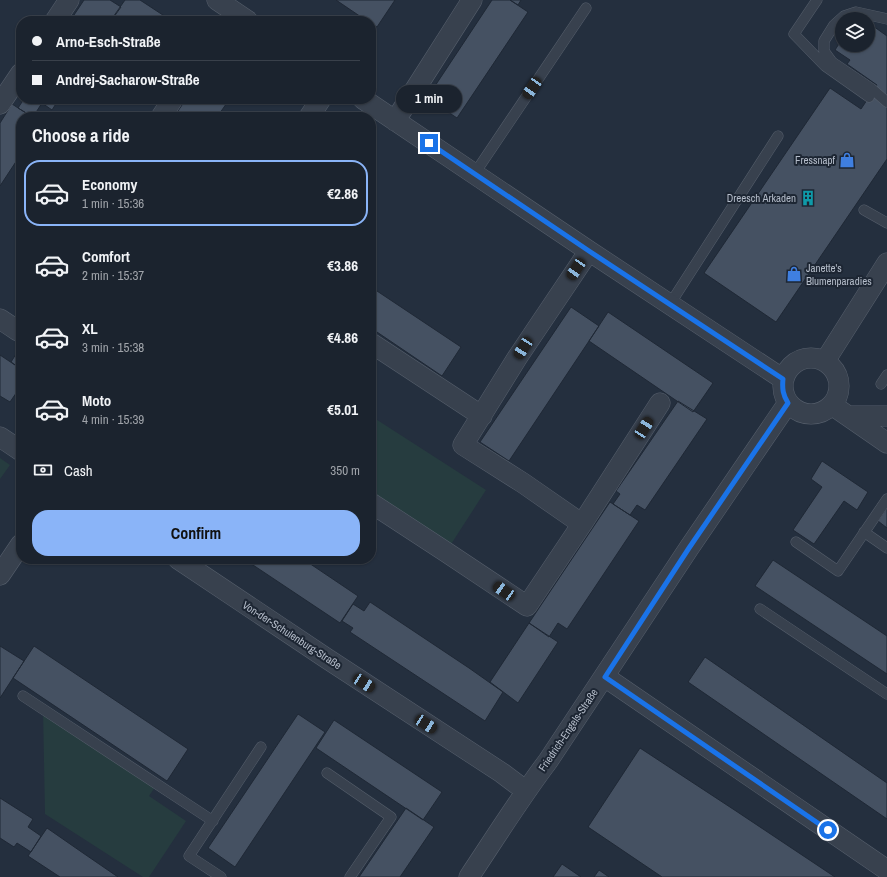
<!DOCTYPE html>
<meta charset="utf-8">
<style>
body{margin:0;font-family:"Archivo Narrow",sans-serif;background:#282f3a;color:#f1f3f6;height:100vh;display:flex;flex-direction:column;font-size:15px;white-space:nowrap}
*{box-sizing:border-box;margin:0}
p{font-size:13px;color:#a0a4aa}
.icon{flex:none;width:22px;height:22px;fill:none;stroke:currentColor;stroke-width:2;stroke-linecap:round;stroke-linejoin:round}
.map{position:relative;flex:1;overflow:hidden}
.sheet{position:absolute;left:16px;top:112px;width:360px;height:452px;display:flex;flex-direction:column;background:#1b232e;border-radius:16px;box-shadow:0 1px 3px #0004,0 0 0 1px #39404a}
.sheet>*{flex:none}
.hud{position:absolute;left:16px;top:16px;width:360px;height:88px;border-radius:16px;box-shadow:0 1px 3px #0004,0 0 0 1px #39404a;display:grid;align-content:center;height:88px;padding:0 16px;background:#1b232e}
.controls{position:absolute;left:835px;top:12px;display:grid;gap:8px}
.controls a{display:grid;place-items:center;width:40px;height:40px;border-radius:50%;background:#1b232e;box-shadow:0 1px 3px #0004,0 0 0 1px #39404a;font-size:20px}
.end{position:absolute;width:18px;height:18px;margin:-9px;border:5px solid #1a73e8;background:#fff;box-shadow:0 0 0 2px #fff}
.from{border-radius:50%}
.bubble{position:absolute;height:28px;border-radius:14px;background:#1b232e;box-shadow:0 1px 3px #0004,0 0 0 1px #39404a;font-size:13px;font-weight:700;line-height:28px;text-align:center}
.car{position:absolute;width:12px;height:24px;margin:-12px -6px;border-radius:5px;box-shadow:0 0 3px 1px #0007;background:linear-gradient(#222 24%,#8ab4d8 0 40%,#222 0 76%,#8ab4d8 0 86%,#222 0)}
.hud b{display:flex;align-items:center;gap:14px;height:38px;font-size:15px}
.hud b+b{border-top:1px solid #39404a}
.hud i{width:10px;height:10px;background:#f1f3f6}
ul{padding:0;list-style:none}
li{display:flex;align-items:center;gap:12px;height:66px;margin:0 8px 6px;padding:0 8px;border:2px solid transparent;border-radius:16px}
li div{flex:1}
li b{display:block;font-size:15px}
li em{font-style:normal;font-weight:700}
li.current{border-color:#8ab4f8}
li>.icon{width:36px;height:36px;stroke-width:1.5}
h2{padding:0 16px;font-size:18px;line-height:48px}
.pay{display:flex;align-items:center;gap:10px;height:44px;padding:0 16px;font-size:15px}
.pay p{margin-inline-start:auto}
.button{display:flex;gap:8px;margin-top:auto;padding:8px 16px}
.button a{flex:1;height:46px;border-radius:16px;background:#8ab4f8;color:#111;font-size:16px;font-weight:700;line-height:46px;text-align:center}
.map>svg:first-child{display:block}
</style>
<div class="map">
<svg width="887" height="877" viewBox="0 0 887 877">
<rect width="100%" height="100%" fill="#242f3e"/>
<path fill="#263c3f" d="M 371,416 L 486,490 L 446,552 L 371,503 Z
M 0,458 L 10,465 L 0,479 Z
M 43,709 L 157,784 L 149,796 L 186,821 L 149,877 L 143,877 L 45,814 Z"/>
<path fill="#455162" stroke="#1f2835" d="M 84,0 L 110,0 L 121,7 L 111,21 L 70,21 Z
M 125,0 L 140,0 L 172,21 L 112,21 L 111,20 Z
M 336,0 L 395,0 L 377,27 L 371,24 L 371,21 L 367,21 Z
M 492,0 L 510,0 L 528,12 L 457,118 L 427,98 Z
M 510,0 L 521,0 L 518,5 Z
M 873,26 L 887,36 L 887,159 L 776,322 L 704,273 L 830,88 L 861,109 L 877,85 L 847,64 L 850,60 L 835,50 L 842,39 L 842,45 L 860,46 L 868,45 L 868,34 Z
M 24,99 L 59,99 L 52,110 L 42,103 L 33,117 L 18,108 Z
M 186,99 L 227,99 L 229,100 L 217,117 L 174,117 Z
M 12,104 L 32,117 L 21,117 L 21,154 L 0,186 L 0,123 Z
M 371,287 L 461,347 L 442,376 L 371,328 Z
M 571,307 L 599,326 L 509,461 L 480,442 Z
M 608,312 L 713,383 L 693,412 L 589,341 Z
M 21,346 L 21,369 L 11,362 Z
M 0,355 L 21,369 L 21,386 L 10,402 L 0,396 Z
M 678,401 L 707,419 L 645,510 L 637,505 L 630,515 L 613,504 L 620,494 L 616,491 Z
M 822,461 L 868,492 L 857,510 L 844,501 L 814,544 L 793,530 L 822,487 L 811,479 Z
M 610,502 L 639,521 L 567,629 L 558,623 L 549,637 L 529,623 Z
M 887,508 L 887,528 L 878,521 Z
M 244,559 L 303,559 L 358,596 L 340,623 Z
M 773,560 L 887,636 L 887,674 L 755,586 Z
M 370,602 L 469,668 L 503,692 L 485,721 L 350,632 L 353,628 L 342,621 L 353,604 L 364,611 Z
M 529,623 L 558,642 L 518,703 L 490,682 Z
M 0,646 L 24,661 L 0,698 Z
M 34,646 L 188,749 L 167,781 L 13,678 Z
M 705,657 L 887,783 L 887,819 L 688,682 Z
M 298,714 L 325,732 L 235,867 L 208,848 Z
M 334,720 L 442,792 L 423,820 L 316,748 Z
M 640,748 L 736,811 L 835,877 L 662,877 L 588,827 Z
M 0,798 L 33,819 L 28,827 L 41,836 L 31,852 L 17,843 L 14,847 L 0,838 Z
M 406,808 L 434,827 L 400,877 L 359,877 Z
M 47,828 L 83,853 L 118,877 L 60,877 L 28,856 Z
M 562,864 L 581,877 L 553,877 Z
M 599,870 L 609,877 L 594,877 Z"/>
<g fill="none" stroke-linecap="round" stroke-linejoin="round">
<g stroke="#565f6c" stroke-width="11">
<path id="service" d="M 817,0 L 794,34 L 825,66 L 869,97
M 887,19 L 856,12 L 844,16 L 834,25 L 824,41 L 824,51 L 832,62 L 872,89 L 887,102
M 475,173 L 586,8
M 864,210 L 887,223
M 670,304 L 778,136
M 881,384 L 887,375
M 864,532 L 887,548
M 796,542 L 838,571 L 887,499
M 760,609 L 887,694
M 23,696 L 213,821
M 327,773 L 391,817 L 350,877
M 221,877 L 189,856 L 261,747"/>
</g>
<g stroke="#565f6c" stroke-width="21">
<path id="minor" d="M 217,0 L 248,21
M 55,21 L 69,0
M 363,99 L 589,251 L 783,379
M 0,104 L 21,73
M 161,117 L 173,99
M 309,117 L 321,99
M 395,121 L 472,0
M 0,319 L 18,331 L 21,326
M 371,343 L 482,416
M783 386a28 28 0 1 1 56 0a28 28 0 1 1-56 0Z
M 825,361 L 887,263
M 832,405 L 887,443
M 848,416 L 887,416
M 0,437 L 21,451
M 371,503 L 446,552 L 527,606 L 582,524 L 523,483 L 463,445 L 517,358 L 589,251
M 582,524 L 660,403
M 178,559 L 326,658 L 502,773 L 526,791
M 0,575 L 21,544
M 605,677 L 887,870
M 469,877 C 495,838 520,798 548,761 L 689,548 L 788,403"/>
</g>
<use href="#service" stroke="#38414e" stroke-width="10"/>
<use href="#minor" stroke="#38414e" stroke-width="20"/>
</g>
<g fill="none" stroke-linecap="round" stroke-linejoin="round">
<path stroke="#1a73e8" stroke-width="5" d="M 429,143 L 589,251 L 783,379 C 782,389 783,395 788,403 L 689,548 L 605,677 L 828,830"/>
</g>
<defs>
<g id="shop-bare" transform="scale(1.2)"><path d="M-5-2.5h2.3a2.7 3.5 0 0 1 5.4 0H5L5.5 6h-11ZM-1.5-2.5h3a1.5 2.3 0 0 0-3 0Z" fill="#3f7fe0" stroke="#1d2633" stroke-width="2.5" paint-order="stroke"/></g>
<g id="building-bare" transform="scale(1.2)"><path d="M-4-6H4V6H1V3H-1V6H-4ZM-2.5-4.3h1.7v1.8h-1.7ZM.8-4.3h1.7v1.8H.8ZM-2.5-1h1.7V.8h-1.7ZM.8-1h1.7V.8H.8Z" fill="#0f9aa8" stroke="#1d2633" stroke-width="2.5" paint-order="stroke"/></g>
</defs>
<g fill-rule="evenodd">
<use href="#shop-bare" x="847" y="160"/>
<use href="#building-bare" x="808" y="198"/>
<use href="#shop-bare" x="794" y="274"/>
</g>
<g text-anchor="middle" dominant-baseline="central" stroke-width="4" stroke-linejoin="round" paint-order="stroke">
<g font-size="11" fill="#b4bcc9" stroke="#1d2633" text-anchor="end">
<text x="835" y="160">Fressnapf</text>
<text x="796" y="198">Dreesch Arkaden</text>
<text x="806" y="268" text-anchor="start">Janette's<tspan x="806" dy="13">Blumenparadies</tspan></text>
</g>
<g font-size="11" fill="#b4bcc9" stroke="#1d2633">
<text transform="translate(292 635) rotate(33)">Von-der-Schulenburg-Straße</text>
<text transform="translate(568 730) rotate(-56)">Friedrich-Engels-Straße</text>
</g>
</g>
</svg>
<div class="controls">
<a><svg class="icon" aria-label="layers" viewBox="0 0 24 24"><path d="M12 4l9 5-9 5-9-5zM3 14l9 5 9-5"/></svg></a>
</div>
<i class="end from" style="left:828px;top:830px"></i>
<i class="end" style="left:429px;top:143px"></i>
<div class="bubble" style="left:396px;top:85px;width:66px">1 min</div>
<i class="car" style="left:532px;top:88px;rotate:214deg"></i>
<i class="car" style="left:576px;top:269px;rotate:214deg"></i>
<i class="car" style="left:523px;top:348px;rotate:213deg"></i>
<i class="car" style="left:644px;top:428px;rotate:33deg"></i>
<i class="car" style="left:504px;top:591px;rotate:304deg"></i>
<i class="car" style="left:364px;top:683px;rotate:123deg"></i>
<i class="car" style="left:426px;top:724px;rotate:123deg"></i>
<div class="hud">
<b><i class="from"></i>Arno-Esch-Straße</b>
<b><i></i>Andrej-Sacharow-Straße</b>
</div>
<section class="sheet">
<h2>Choose a ride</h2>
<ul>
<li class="current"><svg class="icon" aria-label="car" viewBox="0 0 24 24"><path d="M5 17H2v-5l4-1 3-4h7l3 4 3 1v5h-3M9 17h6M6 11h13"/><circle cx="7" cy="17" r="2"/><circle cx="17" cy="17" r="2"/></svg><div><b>Economy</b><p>1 min · 15:36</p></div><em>€2.86</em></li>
<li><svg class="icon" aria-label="car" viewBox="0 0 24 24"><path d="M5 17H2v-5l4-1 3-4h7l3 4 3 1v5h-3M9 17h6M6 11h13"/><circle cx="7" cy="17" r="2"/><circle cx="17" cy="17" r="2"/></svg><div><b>Comfort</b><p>2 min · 15:37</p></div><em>€3.86</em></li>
<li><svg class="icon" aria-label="car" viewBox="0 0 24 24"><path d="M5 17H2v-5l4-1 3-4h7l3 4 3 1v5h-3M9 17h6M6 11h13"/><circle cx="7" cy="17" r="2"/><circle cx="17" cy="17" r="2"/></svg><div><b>XL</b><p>3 min · 15:38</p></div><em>€4.86</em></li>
<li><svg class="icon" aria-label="car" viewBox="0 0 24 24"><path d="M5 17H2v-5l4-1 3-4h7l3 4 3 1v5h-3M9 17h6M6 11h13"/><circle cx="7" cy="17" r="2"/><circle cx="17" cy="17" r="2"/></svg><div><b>Moto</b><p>4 min · 15:39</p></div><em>€5.01</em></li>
</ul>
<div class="pay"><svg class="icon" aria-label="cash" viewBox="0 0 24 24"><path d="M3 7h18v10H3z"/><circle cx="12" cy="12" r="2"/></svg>Cash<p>350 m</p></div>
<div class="button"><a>Confirm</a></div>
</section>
</div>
